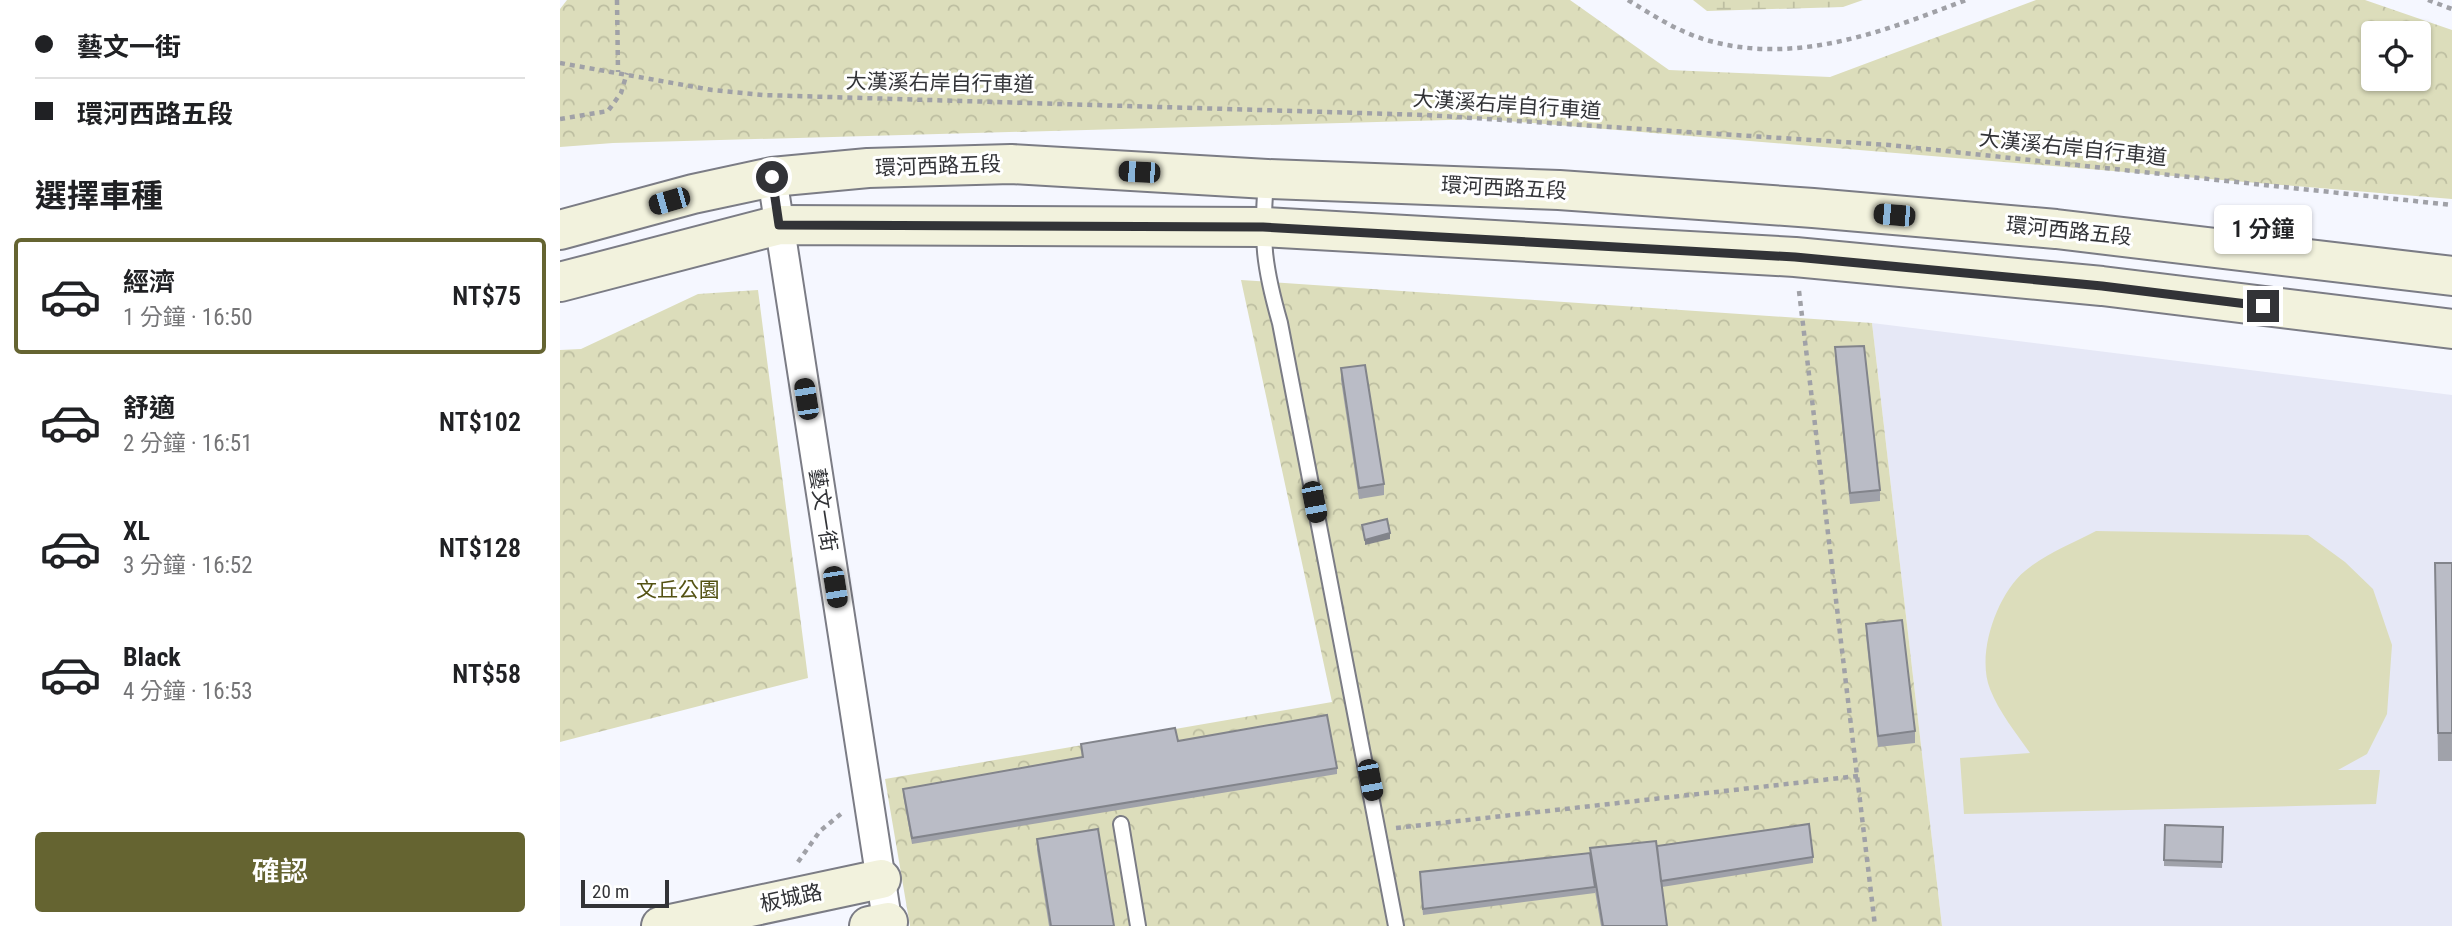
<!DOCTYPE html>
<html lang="zh-TW">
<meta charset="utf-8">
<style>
body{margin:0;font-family:"Roboto Condensed","Noto Sans TC",sans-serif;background:#f2f2f2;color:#202124;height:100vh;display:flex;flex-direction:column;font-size:26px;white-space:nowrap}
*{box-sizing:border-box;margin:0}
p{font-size:23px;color:#757577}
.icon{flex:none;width:38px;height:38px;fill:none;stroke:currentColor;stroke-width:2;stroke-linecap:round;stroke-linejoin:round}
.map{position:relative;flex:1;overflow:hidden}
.side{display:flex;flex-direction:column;background:#fff;width:560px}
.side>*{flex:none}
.banner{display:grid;align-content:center;height:154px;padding:0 35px;background:#fff}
.controls{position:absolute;left:1801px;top:21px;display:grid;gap:14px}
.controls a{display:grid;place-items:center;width:70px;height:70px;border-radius:7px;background:#fff;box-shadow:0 2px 5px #0004;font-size:35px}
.scale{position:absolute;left:21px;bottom:18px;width:88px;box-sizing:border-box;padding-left:7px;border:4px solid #323337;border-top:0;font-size:19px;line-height:24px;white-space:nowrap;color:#323337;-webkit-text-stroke:5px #fff;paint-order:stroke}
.end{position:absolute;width:32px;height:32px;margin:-16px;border:9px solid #323337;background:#fff;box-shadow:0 0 0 4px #fff}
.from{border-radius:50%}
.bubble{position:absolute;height:49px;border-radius:7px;background:#fff;box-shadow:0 2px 5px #0004;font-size:23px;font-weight:600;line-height:49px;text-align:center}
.car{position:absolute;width:21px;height:42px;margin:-21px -10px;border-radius:9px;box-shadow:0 0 5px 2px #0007;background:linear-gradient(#222 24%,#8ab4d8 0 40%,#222 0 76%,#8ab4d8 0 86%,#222 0)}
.banner b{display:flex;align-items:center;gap:24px;height:66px;font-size:26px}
.banner b+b{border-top:2px solid #e0e0e0}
.banner i{width:18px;height:18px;background:#202124}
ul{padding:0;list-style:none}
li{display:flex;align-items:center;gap:21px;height:116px;margin:0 14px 10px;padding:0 21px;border:4px solid transparent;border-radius:7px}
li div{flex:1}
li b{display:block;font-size:26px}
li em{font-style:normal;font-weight:600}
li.active{border-color:#656431}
li>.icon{width:63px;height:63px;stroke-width:1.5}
h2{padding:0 35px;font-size:32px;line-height:84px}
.primary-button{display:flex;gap:14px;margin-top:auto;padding:14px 35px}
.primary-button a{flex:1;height:80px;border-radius:7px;background:#656431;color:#fff;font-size:28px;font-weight:600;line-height:80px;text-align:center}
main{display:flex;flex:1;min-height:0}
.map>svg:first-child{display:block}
</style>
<main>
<section class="side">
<div class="banner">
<b><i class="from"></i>藝文一街</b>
<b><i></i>環河西路五段</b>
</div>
<h2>選擇車種</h2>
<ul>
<li class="active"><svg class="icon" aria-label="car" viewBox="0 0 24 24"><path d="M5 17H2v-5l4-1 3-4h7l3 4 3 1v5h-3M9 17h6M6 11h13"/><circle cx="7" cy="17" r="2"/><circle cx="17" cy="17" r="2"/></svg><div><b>經濟</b><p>1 分鐘 · 16:50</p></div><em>NT$75</em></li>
<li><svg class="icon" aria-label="car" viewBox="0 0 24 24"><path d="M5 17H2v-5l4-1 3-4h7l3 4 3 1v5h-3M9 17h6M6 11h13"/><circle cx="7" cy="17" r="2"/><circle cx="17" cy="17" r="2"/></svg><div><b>舒適</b><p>2 分鐘 · 16:51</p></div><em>NT$102</em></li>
<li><svg class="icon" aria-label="car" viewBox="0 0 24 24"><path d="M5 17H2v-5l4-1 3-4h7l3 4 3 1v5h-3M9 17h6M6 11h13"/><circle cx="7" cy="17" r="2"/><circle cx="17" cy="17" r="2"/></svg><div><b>XL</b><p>3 分鐘 · 16:52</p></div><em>NT$128</em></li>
<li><svg class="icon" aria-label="car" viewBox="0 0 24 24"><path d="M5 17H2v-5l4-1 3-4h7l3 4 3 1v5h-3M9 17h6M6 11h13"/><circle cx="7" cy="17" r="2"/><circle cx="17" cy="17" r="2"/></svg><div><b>Black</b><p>4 分鐘 · 16:53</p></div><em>NT$58</em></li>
</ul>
<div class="primary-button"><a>確認</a></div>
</section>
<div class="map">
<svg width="1892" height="926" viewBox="0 0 1892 926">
<defs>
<pattern id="wetland-marsh" width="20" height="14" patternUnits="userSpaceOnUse" patternTransform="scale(1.75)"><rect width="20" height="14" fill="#dcddbb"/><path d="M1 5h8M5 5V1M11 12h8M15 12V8" fill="none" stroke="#bdbea1"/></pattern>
<pattern id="park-crowns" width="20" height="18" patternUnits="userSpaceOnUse" patternTransform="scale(1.75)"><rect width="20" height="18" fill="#dcddbb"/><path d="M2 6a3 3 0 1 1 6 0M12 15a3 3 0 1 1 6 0" fill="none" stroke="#bdbea1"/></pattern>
</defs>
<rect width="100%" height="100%" fill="#f5f7ff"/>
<path fill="#e6e8f6" d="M 1312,323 L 1892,395 L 1892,926 L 1382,926 Z"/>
<path fill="#dcddbb" d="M 1536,531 L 1748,535 L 1785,562 L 1813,589 L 1832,645 L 1827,714 L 1807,754 L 1778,770 L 1820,770 L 1816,804 L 1404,814 L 1400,758 L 1470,753 C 1456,733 1439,712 1430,689 C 1416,654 1437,594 1465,571 C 1485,554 1513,543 1536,531 Z"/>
<path fill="url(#wetland-marsh)" d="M 1133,0 L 1303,0 L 1283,7 L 1147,11 Z"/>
<path fill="url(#park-crowns)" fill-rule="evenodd" d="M 7,0 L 1010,0 L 1109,70 L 1270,77 L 1476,0 L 1805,0 L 1892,30 L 1892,199 L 924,119 L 53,143 L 0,147 L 0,9 ZM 1858,33 L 1858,79 L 1813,79 L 1813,33 Z
M 681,280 L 1312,323 L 1382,926 L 350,926 L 325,779 L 772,702 Z
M 198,290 L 248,678 L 0,742 L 0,350 L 21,349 L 138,294 Z"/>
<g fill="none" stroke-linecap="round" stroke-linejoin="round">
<g stroke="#7b7c85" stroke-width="18">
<path id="lane" d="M 706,181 C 701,240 704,267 720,323 L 836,926
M 561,824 L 578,926"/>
</g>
<g stroke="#7b7c85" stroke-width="32">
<path id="street" d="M 212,177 L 328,926"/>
</g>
<g stroke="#7b7c85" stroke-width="42">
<path id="secondary" d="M 0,230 L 133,194 L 212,177 L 308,168 L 451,164 L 707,179 L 999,190 L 1253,208 L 1496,229 L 1892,276
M 0,282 L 219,225 L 703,227 L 1235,257 L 1542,286 L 1892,329
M 101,926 L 321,879
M 309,926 L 328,922"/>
</g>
<path stroke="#a0a1a7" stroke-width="4.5" stroke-dasharray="5 5" stroke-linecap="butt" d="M 57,0 L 58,72
M 1068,0 C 1094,16 1120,33 1150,41 C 1238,65 1325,31 1406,0
M 1868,0 L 1892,9
M 0,63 L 152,90 L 203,95 L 866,115 L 1329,145 L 1892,205
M 0,119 L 48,111 L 61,93 L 67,73
M 1239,291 L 1315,926
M 836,828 L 1298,776
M 238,862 L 260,831 L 282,813"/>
<use href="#lane" stroke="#fff" stroke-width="14"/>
<use href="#street" stroke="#fff" stroke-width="28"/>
<use href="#secondary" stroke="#f2f2dd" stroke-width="38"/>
</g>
<path fill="#a0a2aa" d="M 1275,347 L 1320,490 L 1320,501 L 1290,504 L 1275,359 Z
M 781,368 L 824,484 L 824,495 L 799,499 L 781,380 Z
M 1875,563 L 1892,563 L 1892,761 L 1878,761 Z
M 1306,624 L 1355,731 L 1355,743 L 1318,747 L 1306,636 Z
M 618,741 L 777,768 L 777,774 L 352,844 L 343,795 L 343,789 L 522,758 L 521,744 Z
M 1663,827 L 1662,868 L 1604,866 L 1604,860 Z
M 477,839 L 554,926 L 489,926 L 477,850 Z
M 1097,846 L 1253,857 L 1253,863 L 1102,887 L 1107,926 L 1041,926 L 1035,891 L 1035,893 L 863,915 L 860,878 L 1030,853 L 1030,848 Z"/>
<path fill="#82848b" d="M 830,533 L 830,539 L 805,545 L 805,540 Z"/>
<path fill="#babcc6" stroke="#82848b" stroke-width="2" d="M 1304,346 L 1320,490 L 1290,493 L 1275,347 Z
M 805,365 L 824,484 L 799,488 L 781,368 Z
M 827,519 L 830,533 L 805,540 L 802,525 Z
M 1875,563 L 1892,563 L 1892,733 L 1878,733 Z
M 1342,620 L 1355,731 L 1318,736 L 1306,624 Z
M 767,715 L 777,768 L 352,838 L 343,789 L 523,757 L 521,744 L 615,728 L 618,741 Z
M 1249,824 L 1253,857 L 1101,881 L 1097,846 Z
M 1605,825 L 1663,827 L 1662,862 L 1604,860 Z
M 538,829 L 554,926 L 491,926 L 477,839 Z
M 1096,841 L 1107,926 L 1043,926 L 1030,848 Z
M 1030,853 L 1035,887 L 863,909 L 860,872 Z"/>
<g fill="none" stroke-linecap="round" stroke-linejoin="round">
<path stroke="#323337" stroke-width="9" d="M 212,177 L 219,225 L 703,227 L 1235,257 L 1542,286 L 1703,306"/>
</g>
<g text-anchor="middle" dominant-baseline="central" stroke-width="6" stroke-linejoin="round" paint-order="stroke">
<g font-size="21" fill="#323337" stroke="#fff">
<text transform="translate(380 83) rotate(1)">大漢溪右岸自行車道</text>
<text transform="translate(947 105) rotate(4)">大漢溪右岸自行車道</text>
<text transform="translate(1513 148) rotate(6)">大漢溪右岸自行車道</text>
<text transform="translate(378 166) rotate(-2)">環河西路五段</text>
<text transform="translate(944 188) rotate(3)">環河西路五段</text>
<text transform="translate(1509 231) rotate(6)">環河西路五段</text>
<text transform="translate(263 510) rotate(81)">藝文一街</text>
<text transform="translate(231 898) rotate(-12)">板城路</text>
</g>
<g font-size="21" fill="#545213" stroke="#fff">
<text x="118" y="590">文丘公園</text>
</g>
</g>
</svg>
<div class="controls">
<a><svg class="icon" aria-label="locate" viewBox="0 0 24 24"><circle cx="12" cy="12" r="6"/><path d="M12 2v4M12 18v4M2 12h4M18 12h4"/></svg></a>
</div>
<div class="scale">20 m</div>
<i class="end from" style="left:212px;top:177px"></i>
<i class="end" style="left:1703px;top:306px"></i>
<div class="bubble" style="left:1654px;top:205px;width:98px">1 分鐘</div>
<i class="car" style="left:579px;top:172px;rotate:273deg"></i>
<i class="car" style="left:109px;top:201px;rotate:254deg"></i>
<i class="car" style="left:1334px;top:215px;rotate:275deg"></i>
<i class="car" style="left:246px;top:399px;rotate:351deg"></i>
<i class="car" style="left:754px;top:502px;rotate:169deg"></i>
<i class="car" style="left:275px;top:587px;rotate:171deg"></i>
<i class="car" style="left:810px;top:780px;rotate:169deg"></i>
</div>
</main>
